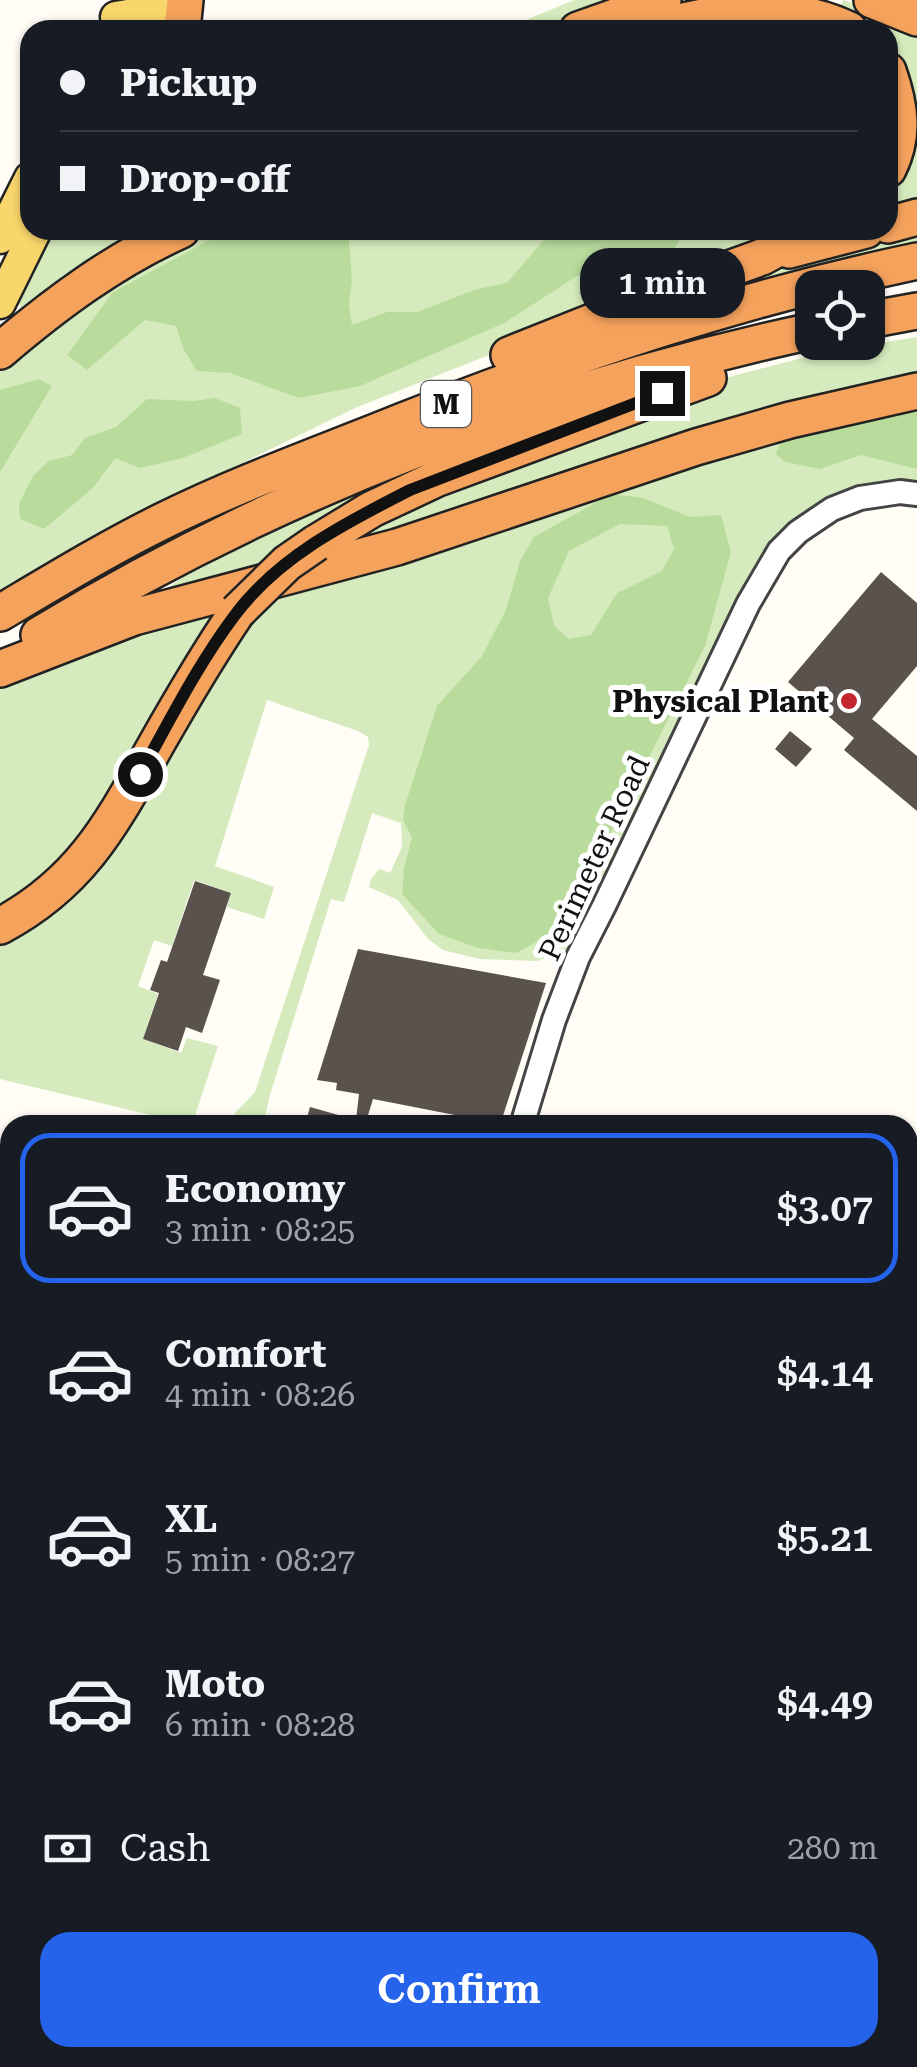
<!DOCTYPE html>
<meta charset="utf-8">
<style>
body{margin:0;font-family:"Roboto Serif",serif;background:#20242c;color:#f1f3f6;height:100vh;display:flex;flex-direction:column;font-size:38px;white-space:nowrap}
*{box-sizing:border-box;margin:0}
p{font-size:32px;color:#9ea1a6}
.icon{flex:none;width:55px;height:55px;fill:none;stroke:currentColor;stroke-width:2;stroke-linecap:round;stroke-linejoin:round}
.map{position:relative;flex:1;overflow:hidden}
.details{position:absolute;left:0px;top:1115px;width:918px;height:952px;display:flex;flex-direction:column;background:#171b24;border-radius:30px 30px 0 0;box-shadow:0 2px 8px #0004}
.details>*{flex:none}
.guide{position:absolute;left:20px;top:20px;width:878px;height:220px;border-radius:30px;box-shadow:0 2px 8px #0004;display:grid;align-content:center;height:220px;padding:0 40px;background:#171b24}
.controls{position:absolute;left:795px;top:270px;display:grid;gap:20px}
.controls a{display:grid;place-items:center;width:90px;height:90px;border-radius:20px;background:#171b24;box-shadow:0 2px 8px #0004;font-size:50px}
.end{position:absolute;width:45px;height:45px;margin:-22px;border:12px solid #111;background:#fff;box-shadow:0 0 0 5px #fff}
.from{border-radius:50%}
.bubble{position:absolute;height:70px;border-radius:30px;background:#171b24;box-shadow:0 2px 8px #0004;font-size:32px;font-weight:600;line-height:70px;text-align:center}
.guide b{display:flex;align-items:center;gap:35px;height:95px;font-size:38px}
.guide b+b{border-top:2px solid #363941}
.guide i{width:25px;height:25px;background:#f1f3f6}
ul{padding:18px 0 0;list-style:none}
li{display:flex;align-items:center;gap:30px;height:150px;margin:0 20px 15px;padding:0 20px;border:5px solid transparent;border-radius:30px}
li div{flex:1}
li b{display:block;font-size:38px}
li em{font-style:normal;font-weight:600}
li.current{border-color:#2563eb}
li>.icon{width:90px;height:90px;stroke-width:1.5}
.pay{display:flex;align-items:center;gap:25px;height:110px;padding:0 40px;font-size:38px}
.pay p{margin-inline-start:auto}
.button{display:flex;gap:20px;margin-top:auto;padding:20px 40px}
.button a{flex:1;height:115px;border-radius:30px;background:#2563eb;color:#fff;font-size:40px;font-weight:600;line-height:115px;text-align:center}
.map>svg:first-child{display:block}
</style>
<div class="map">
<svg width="917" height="2067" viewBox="0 0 917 2067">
<rect width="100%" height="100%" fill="#fffdf5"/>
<path fill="#d5ebbd" d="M 574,0 L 630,0 L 556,30 L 502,30 Z
M 843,0 L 892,16 L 917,29 L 917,205 L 888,213 L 888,30 L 869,30 L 839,12 Z
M 917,226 L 917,245 L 650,316 L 762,267 Z
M 51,230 L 153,230 L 23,314 L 18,301 Z
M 199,230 L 791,230 L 573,322 L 355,408 L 125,520 L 0,593 L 0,364 L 117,271 Z
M 917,337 L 917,381 L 416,528 L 321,549 L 362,525 L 718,380 L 824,352 Z
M 917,406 L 917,486 C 891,489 863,489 838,496 C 792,509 766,549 743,587 L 580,928 L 563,953 L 548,951 L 545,958 L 537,961 L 479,959 L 443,950 L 428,939 L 398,900 L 369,887 L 371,879 L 379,869 L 390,873 L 402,847 L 401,823 L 372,813 L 344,902 L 331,899 L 270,1095 L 263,1125 L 228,1125 L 235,1113 L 255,1092 L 369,745 L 368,737 L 358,731 L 267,700 L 215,866 L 274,887 L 264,919 L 227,907 L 231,893 L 194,880 L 172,946 L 154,940 L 138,986 L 158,994 L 143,1039 L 181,1053 L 187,1038 L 218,1046 L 192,1125 L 0,1079 L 0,935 L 9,932 L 260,601 L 704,459 Z
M 401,469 L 399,481 L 257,572 L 165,596 L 163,591 L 223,550 Z
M 221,610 L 155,720 L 124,763 L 130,765 L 84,843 L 0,914 L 0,687 L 62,655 L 149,628 Z"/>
<path fill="#b9dc9c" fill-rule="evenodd" d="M 228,230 L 348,230 L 352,281 L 349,304 L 352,325 L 387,312 L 417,312 L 477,289 L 507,283 L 543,241 L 571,230 L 686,230 L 673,251 L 596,274 L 577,276 L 504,323 L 360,386 L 299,398 L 230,373 L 197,371 L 184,350 L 176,326 L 145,320 L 87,370 L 67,355 L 113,292 Z
M 39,379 L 52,386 L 0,472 L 0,390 Z
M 215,398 L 240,408 L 242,434 L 183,458 L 140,468 L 115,458 L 93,488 L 44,529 L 20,519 L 19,504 L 33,476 L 49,461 L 72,455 L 85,438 L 116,427 L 147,399 L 194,401 Z
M 917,409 L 917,469 L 861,455 L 820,469 L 785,462 L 776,454 L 780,443 L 877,417 Z
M 611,494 L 643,498 L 690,517 L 721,515 L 731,552 L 705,646 L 569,916 L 547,936 L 516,953 L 478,948 L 439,934 L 402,894 L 404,868 L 412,837 L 403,820 L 405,805 L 437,706 L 482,656 L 506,610 L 520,561 L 534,537 ZM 620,524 L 667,526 L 674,549 L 662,571 L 617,593 L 591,635 L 569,639 L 554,626 L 548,598 L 569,551 Z"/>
<path fill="#5a524d" d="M 881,572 L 917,603 L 917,666 L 872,719 L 917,756 L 917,811 L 844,750 L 854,738 L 788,682 Z
M 790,731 L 812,749 L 796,767 L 775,749 Z
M 195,881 L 231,893 L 203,975 L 220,980 L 202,1033 L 186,1027 L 178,1051 L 143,1039 L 159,993 L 150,990 L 161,960 L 167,962 Z
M 358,949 L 546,983 L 500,1125 L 464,1125 L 465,1117 L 373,1099 L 365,1125 L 305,1125 L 310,1107 L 356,1120 L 359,1094 L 336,1090 L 337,1083 L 317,1080 Z"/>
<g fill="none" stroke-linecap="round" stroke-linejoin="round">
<g stroke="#444" stroke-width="28">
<path id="minor" d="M 522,1125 L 554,1020 L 578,957 L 604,906 L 748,604 L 779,551 L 798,532 L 832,509 L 860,498 L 900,492 L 917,494
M 0,1473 L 10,1475
M 0,1685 L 10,1687
M 0,1832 L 10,1790
M 566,2058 L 578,2067
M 200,2067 L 202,2058
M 397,2067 L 399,2058
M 503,2067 L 505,2058"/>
</g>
<g stroke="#222" stroke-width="35">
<path id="major" d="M 116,17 L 157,10
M 0,238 L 30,178
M 0,303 L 36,230"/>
</g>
<g stroke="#222" stroke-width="40">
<path id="highway" d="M 872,0 L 917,18
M 182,30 L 185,0
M 578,30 L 663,0
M 650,30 C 713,11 789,0 849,30
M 888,71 C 900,105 905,136 888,169
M 888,225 L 917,217
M 789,250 L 866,230
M 868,320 L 917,311
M 0,351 C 55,304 114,260 181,230
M 509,355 L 690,283 L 762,257 L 812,230
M 316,543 L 372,509 L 438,478 L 708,378
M 0,613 C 54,581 108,548 165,520 C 242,482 324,453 403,421 C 571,355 741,298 917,261
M 39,635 C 277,491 541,389 812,331
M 0,669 L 134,617 L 397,547 L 696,447 L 790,420 L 917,391
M 0,926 C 83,882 113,821 157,743 C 182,699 208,655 237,612"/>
</g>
<use href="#minor" stroke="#fff" stroke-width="22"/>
<use href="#major" stroke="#f9d66b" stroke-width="30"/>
<use href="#highway" stroke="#f5a25d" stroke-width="35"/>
<g stroke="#222" stroke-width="40" stroke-linecap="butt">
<path id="highway-bridge" d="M 237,612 L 287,563 L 316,543"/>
</g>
<use href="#highway-bridge" stroke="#f5a25d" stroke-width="35"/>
</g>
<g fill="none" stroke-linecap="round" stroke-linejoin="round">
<path stroke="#111" stroke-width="12" d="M 140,774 C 170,720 198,664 235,615 C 278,557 347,522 410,490 L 662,393"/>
</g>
<circle fill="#c4262e" stroke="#fff" stroke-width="4" cx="849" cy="701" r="10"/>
<g text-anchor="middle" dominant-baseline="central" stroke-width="10" stroke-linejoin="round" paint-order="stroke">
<rect fill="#fff" stroke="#585858" stroke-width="2.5" x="421" y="381" width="50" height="46" rx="8"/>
<g font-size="28" font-weight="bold" fill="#111">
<text x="446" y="404">M</text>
</g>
<g font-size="30" font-weight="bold" fill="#111" stroke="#fff" text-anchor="end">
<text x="829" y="701">Physical Plant</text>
</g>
<g font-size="30" fill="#111" stroke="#fff">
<text transform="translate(594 858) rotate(-65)">Perimeter Road</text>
</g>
</g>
</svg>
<div class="controls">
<a><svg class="icon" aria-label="locate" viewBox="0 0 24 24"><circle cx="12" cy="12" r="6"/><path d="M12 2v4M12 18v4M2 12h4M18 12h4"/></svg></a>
</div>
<i class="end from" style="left:140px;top:774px"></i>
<i class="end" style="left:662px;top:393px"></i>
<div class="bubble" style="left:580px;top:248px;width:165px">1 min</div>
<div class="guide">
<b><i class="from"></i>Pickup</b>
<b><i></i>Drop-off</b>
</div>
<section class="details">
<ul>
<li class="current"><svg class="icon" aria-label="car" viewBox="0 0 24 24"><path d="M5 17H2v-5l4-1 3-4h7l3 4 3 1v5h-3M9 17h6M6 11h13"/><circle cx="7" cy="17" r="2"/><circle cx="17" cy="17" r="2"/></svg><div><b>Economy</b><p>3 min · 08:25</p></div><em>$3.07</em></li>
<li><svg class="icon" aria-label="car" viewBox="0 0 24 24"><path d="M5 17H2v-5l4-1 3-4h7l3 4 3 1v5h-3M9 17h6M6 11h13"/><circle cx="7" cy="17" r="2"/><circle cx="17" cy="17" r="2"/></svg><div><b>Comfort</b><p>4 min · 08:26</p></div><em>$4.14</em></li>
<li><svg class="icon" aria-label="car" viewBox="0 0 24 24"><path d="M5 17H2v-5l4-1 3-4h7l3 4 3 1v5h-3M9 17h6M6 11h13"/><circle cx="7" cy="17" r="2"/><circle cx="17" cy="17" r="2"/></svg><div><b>XL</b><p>5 min · 08:27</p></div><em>$5.21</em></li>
<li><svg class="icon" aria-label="car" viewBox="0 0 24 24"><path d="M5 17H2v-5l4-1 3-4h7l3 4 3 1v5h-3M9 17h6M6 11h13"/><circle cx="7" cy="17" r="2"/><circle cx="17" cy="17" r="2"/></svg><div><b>Moto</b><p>6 min · 08:28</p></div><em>$4.49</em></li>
</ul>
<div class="pay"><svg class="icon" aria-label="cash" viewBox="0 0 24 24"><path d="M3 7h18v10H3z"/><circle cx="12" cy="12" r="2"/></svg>Cash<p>280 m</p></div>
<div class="button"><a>Confirm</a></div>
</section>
</div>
